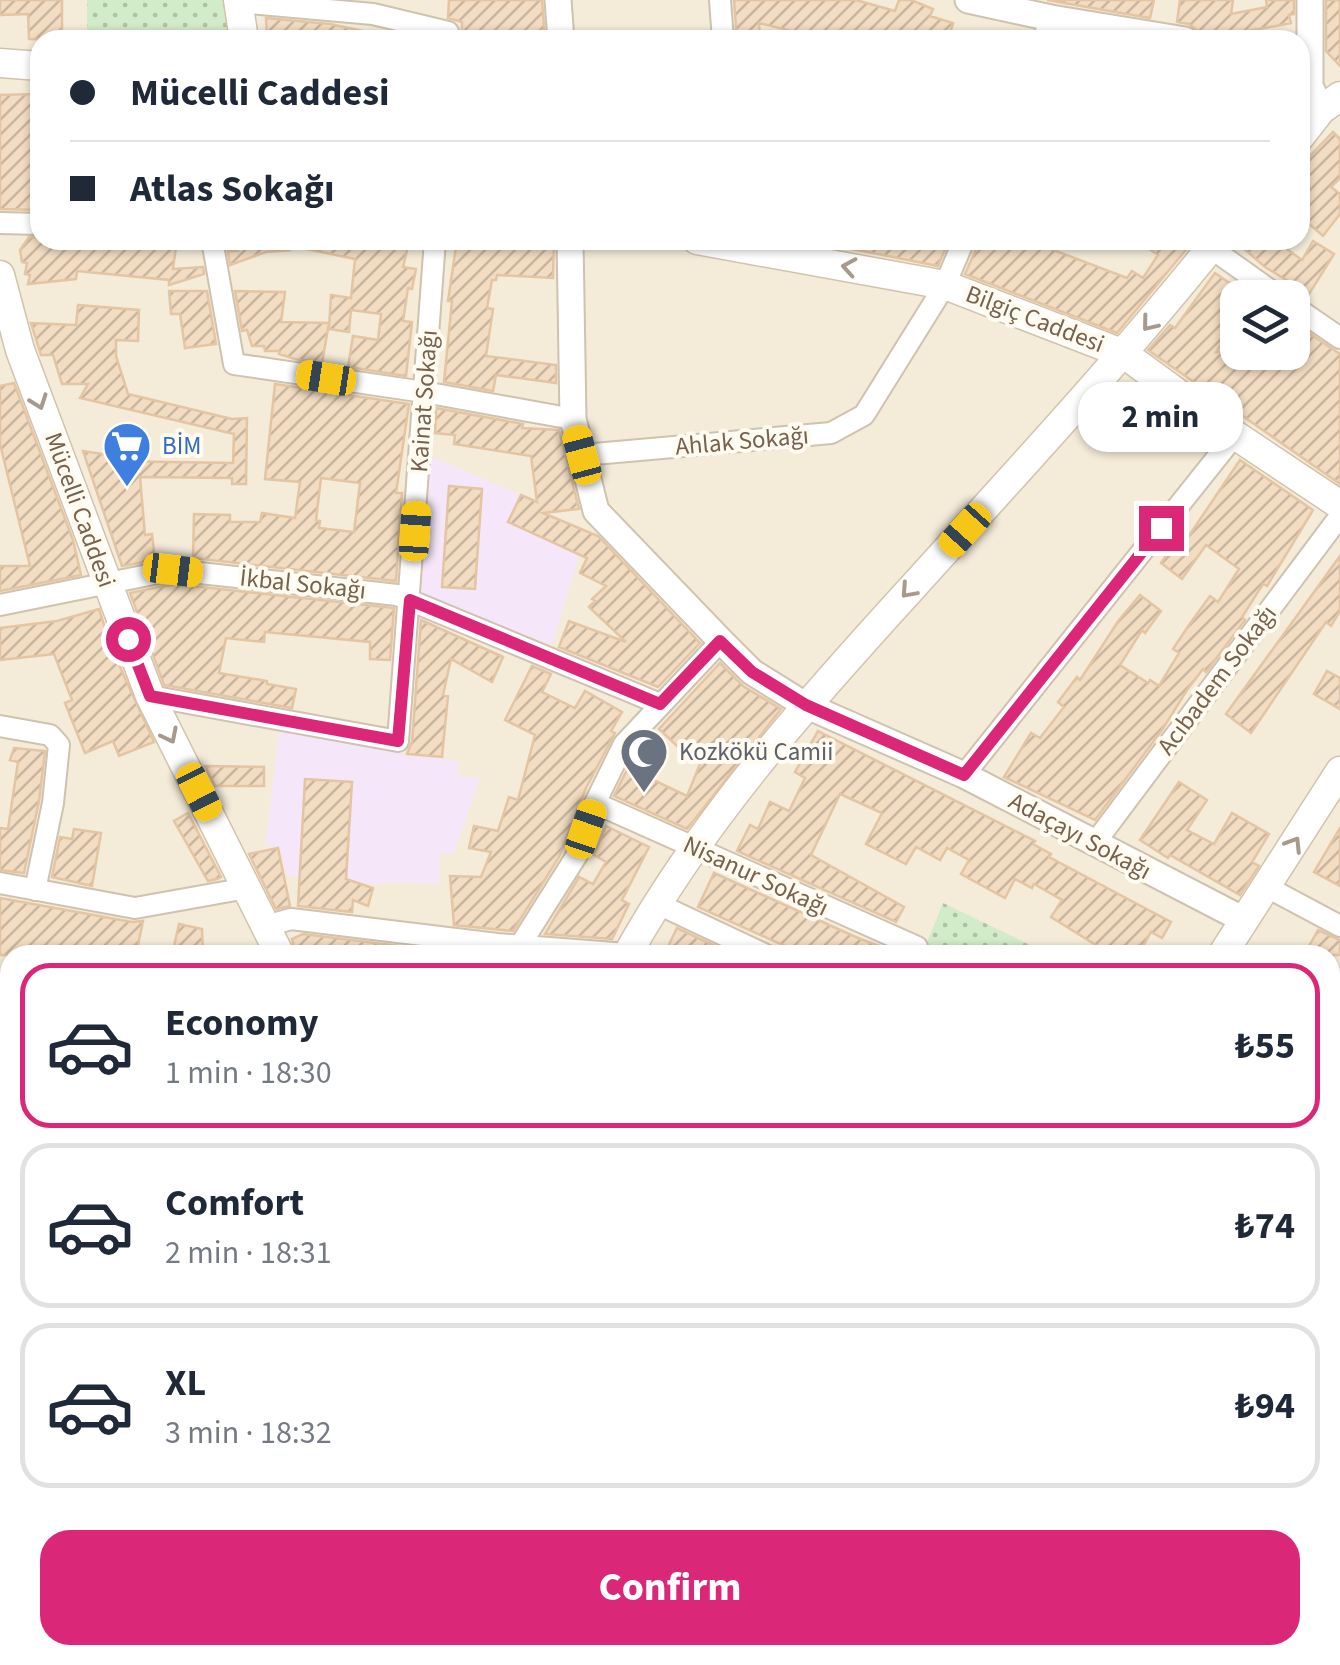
<!DOCTYPE html>
<meta charset="utf-8">
<style>
body{margin:0;font-family:"Source Sans 3",sans-serif;background:#f6f6f7;color:#1f2937;height:100vh;display:flex;flex-direction:column;font-size:38px;white-space:nowrap}
*{box-sizing:border-box;margin:0}
p{font-size:32px;color:#747a83}
.icon{flex:none;width:55px;height:55px;fill:none;stroke:currentColor;stroke-width:2;stroke-linecap:round;stroke-linejoin:round}
.map{position:relative;flex:1;overflow:hidden}
.drawer{position:absolute;left:0px;top:945px;width:1340px;height:720px;display:flex;flex-direction:column;background:#fff;border-radius:30px 30px 0 0;box-shadow:0 2px 8px #0004}
.drawer>*{flex:none}
.banner{position:absolute;left:30px;top:30px;width:1280px;height:220px;border-radius:30px;box-shadow:0 2px 8px #0004;display:grid;align-content:center;height:220px;padding:0 40px;background:#fff}
.tools{position:absolute;left:1220px;top:280px;display:grid;gap:20px}
.tools a{display:grid;place-items:center;width:90px;height:90px;border-radius:20px;background:#fff;box-shadow:0 2px 8px #0004;font-size:50px}
.end{position:absolute;width:45px;height:45px;margin:-22px;border:12px solid #db2777;background:#fff;box-shadow:0 0 0 5px #fff}
.from{border-radius:50%}
.bubble{position:absolute;height:70px;border-radius:30px;background:#fff;box-shadow:0 2px 8px #0004;font-size:32px;font-weight:700;line-height:70px;text-align:center}
.car{position:absolute;width:30px;height:60px;margin:-30px -15px;border-radius:12px;box-shadow:0 0 8px 2px #0007;background:linear-gradient(#f5c518 24%,#345 0 40%,#f5c518 0 76%,#345 0 86%,#f5c518 0)}
.banner b{display:flex;align-items:center;gap:35px;height:95px;font-size:38px}
.banner b+b{border-top:2px solid #e0e1e3}
.banner i{width:25px;height:25px;background:#1f2937}
ul{padding:18px 0 0;list-style:none}
li{display:flex;align-items:center;gap:30px;height:165px;margin:0 20px 15px;padding:0 20px;border:5px solid #e0e1e3;border-radius:30px}
li div{flex:1}
li b{display:block;font-size:38px}
li em{font-style:normal;font-weight:700}
li.active{border-color:#db2777}
li>.icon{width:90px;height:90px;stroke-width:1.5}
.action{display:flex;gap:20px;margin-top:auto;padding:20px 40px}
.action a{flex:1;height:115px;border-radius:30px;background:#db2777;color:#fff;font-size:40px;font-weight:700;line-height:115px;text-align:center}
.map>svg:first-child{display:block}
</style>
<div class="map">
<svg width="1340" height="1665" viewBox="0 0 1340 1665">
<defs>
<pattern id="park-dots" width="8" height="8" patternUnits="userSpaceOnUse" patternTransform="scale(2.5)"><rect width="8" height="8" fill="#d2ebc8"/><path d="M2 2h.1M6 6h.1" fill="none" stroke="#afc2a5" stroke-width="1.8" stroke-linecap="round"/></pattern>
<pattern id="building-hatch" width="6" height="6" patternUnits="userSpaceOnUse" patternTransform="scale(2.5)"><rect width="6" height="6" fill="#f2dcc2"/><path d="M-1 1l2-2M0 6l6-6M5 7l2-2" fill="none" stroke="#c9b6a0"/></pattern>
</defs>
<rect width="100%" height="100%" fill="#fcf8eb"/>
<path fill="#f4ebd9" fill-rule="evenodd" d="M 0,0 L 1340,0 L 1340,1665 L 0,1665 ZM 40,40 L 1300,40 L 1300,240 L 40,240 ZM 1238,298 L 1292,298 L 1292,352 L 1238,352 ZM 10,955 L 1330,955 L 1330,1655 L 10,1655 Z"/>
<path fill="#f5e7f9" d="M 425,454 L 554,509 L 551,516 L 586,533 L 552,645 L 415,594 Z
M 280,727 L 400,751 L 402,755 L 457,760 L 459,776 L 480,778 L 454,853 L 440,854 L 439,884 L 385,882 L 384,885 L 287,876 L 279,847 L 265,845 Z"/>
<path fill="url(#park-dots)" d="M 87,0 L 226,0 L 230,40 L 87,40 Z
M 943,903 L 1051,955 L 922,955 Z
M 1339,1138 L 1340,1138 L 1340,1266 L 1330,1265 L 1330,1172 Z"/>
<path fill="url(#building-hatch)" stroke="#e4c5a3" stroke-width="2.5" fill-rule="evenodd" d="M 0,0 L 62,0 L 62,40 L 29,39 L 28,14 L 0,15 Z
M 449,0 L 542,0 L 545,40 L 462,40 L 462,22 L 448,18 Z
M 734,0 L 856,0 L 895,11 L 899,0 L 911,0 L 933,9 L 930,16 L 953,23 L 948,40 L 902,40 L 887,34 L 885,40 L 866,40 L 839,30 L 836,37 L 823,32 L 821,38 L 759,23 L 760,40 L 737,40 Z
M 1047,0 L 1154,0 L 1150,18 Z
M 1180,0 L 1233,0 L 1231,14 L 1267,7 L 1266,0 L 1294,0 L 1294,14 L 1289,15 L 1291,23 L 1276,26 L 1230,34 L 1198,31 L 1189,24 L 1177,22 Z
M 1326,0 L 1340,0 L 1340,66 L 1326,51 Z
M 266,18 L 330,24 L 377,34 L 377,40 L 267,40 Z
M 35,94 L 40,97 L 40,210 L 0,209 L 0,95 Z
M 1333,132 L 1340,139 L 1340,178 L 1331,187 L 1340,194 L 1340,214 L 1323,236 L 1300,216 L 1300,172 L 1307,163 L 1305,161 Z
M 29,237 L 177,240 L 173,269 L 203,267 L 204,274 L 169,285 L 169,280 L 77,271 L 76,279 L 28,284 L 30,275 L 25,274 L 27,263 L 22,262 L 20,250 Z
M 238,240 L 289,240 L 290,250 L 266,252 L 230,265 L 228,251 L 238,251 Z
M 293,240 L 409,242 L 403,267 L 416,269 L 412,289 L 408,288 L 403,321 L 412,322 L 406,376 L 348,367 L 353,336 L 378,340 L 381,314 L 351,310 L 349,332 L 329,329 L 331,295 L 351,298 L 355,259 L 292,246 Z
M 457,240 L 554,240 L 553,278 L 497,275 L 496,280 L 492,280 L 487,308 L 493,309 L 486,356 L 556,365 L 556,383 L 496,375 L 493,391 L 444,382 L 452,301 L 448,301 Z
M 807,240 L 949,240 L 938,266 Z
M 980,240 L 1035,243 L 1127,278 L 1132,271 L 1143,278 L 1158,255 L 1137,240 L 1194,240 L 1117,333 L 965,274 Z
M 1234,240 L 1274,240 L 1302,260 L 1313,241 L 1334,254 L 1309,294 L 1265,267 Z
M 1215,273 L 1238,289 L 1238,321 L 1216,352 L 1292,352 L 1292,322 L 1340,354 L 1340,484 L 1148,350 L 1170,325 L 1175,328 Z
M 169,291 L 207,291 L 216,344 L 185,348 L 180,314 L 171,314 Z
M 235,291 L 285,292 L 281,322 L 329,323 L 322,363 L 295,359 L 279,354 L 280,351 L 265,351 L 264,346 L 252,346 L 247,330 L 242,331 Z
M 78,305 L 139,310 L 138,341 L 116,340 L 116,356 L 128,394 L 232,419 L 247,418 L 246,484 L 232,484 L 232,478 L 140,477 L 145,535 L 152,534 L 155,560 L 122,566 L 83,451 L 109,455 L 108,461 L 233,463 L 234,434 L 80,398 L 88,384 L 62,384 L 53,355 L 41,355 L 31,323 L 76,325 Z
M 14,383 L 73,540 L 81,575 L 0,591 L 0,566 L 30,566 L 0,444 L 0,386 Z
M 275,384 L 409,404 L 396,493 L 402,493 L 396,581 L 193,558 L 194,514 L 230,515 L 230,522 L 260,522 L 262,513 L 295,518 L 300,482 L 265,479 ZM 321,478 L 360,483 L 354,532 L 319,528 L 320,521 L 316,520 Z
M 436,408 L 523,424 L 522,428 L 559,430 L 579,509 L 543,513 L 598,536 L 700,643 L 658,687 L 559,647 L 569,621 L 626,642 L 589,607 L 595,601 L 592,599 L 606,586 L 580,573 L 587,558 L 508,522 L 521,495 L 537,502 L 531,456 L 454,444 L 455,435 L 435,433 Z
M 1240,460 L 1313,510 L 1267,586 L 1263,584 L 1242,617 L 1245,620 L 1206,672 L 1203,669 L 1187,690 L 1162,730 L 1095,820 L 1004,777 L 1031,733 L 1040,738 L 1064,707 L 1058,702 L 1077,677 L 1080,680 L 1119,620 L 1140,595 L 1161,611 L 1145,633 L 1142,630 L 1120,665 L 1148,683 L 1150,680 L 1159,686 L 1179,653 L 1173,649 L 1189,625 L 1210,596 L 1218,602 L 1239,569 L 1206,545 L 1182,579 L 1161,563 L 1176,542 L 1182,546 Z
M 449,486 L 482,489 L 475,589 L 442,587 Z
M 1340,556 L 1340,611 L 1331,626 L 1326,622 L 1251,733 L 1226,714 Z
M 174,584 L 394,608 L 390,660 L 370,659 L 370,642 L 265,632 L 264,642 L 226,638 L 219,673 L 267,681 L 267,684 L 296,689 L 292,708 L 164,685 L 130,593 Z
M 99,609 L 111,647 L 154,742 L 119,756 L 113,741 L 85,753 L 65,703 L 72,700 L 54,654 L 0,660 L 0,628 L 57,621 Z
M 421,620 L 503,657 L 492,682 L 451,659 L 443,695 L 448,696 L 442,757 L 407,754 L 412,742 Z
M 720,663 L 743,686 L 781,709 L 687,829 L 614,796 L 628,768 L 687,796 L 702,759 L 680,742 L 677,746 L 659,729 Z
M 532,666 L 551,674 L 542,692 L 575,708 L 585,691 L 622,712 L 611,731 L 615,733 L 586,788 L 559,857 L 513,931 L 454,925 L 450,876 L 481,877 L 491,852 L 469,848 L 474,826 L 498,831 L 509,797 L 518,800 L 535,735 L 505,720 Z
M 1327,671 L 1340,678 L 1340,709 L 1314,694 Z
M 818,731 L 1035,841 L 1033,844 L 1051,854 L 1049,857 L 1171,922 L 1162,938 L 1151,932 L 1138,955 L 1112,955 L 1051,917 L 1062,900 L 1034,884 L 1032,888 L 1015,879 L 1005,898 L 961,874 L 969,860 L 947,848 L 940,860 L 916,847 L 906,864 L 866,844 L 882,813 L 840,794 L 811,855 L 904,907 L 896,922 L 737,851 L 750,825 L 758,829 L 770,802 L 789,811 L 805,778 L 795,772 Z
M 14,748 L 45,751 L 39,801 L 24,873 L 0,870 L 0,828 L 8,829 L 18,762 L 10,760 Z
M 205,766 L 264,767 L 264,786 L 215,786 Z
M 305,779 L 352,782 L 346,879 L 373,888 L 368,906 L 353,900 L 352,912 L 298,906 Z
M 1179,782 L 1207,800 L 1187,830 L 1214,844 L 1232,813 L 1269,834 L 1252,862 L 1259,866 L 1240,895 L 1170,855 L 1168,858 L 1140,840 Z
M 188,813 L 221,877 L 217,879 L 208,881 L 174,821 Z
M 606,826 L 649,847 L 622,900 L 629,904 L 612,939 L 545,934 L 579,877 L 593,884 L 606,862 L 594,855 Z
M 1340,828 L 1340,886 L 1314,872 Z
M 74,829 L 101,833 L 92,886 L 52,877 L 60,837 L 72,839 Z
M 278,848 L 290,906 L 276,909 L 249,854 Z
M 714,873 L 858,938 L 895,952 L 894,955 L 805,955 L 698,907 Z
M 0,898 L 132,922 L 143,921 L 136,955 L 0,955 Z
M 179,924 L 202,929 L 203,955 L 172,955 Z
M 677,928 L 734,955 L 664,955 Z
M 1318,930 L 1340,940 L 1340,955 L 1304,955 Z
M 303,934 L 432,950 L 432,955 L 297,955 L 292,939 Z"/>
<g fill="none" stroke-linecap="round" stroke-linejoin="round">
<g stroke="#cfc2af" stroke-width="24">
<path id="minor" d="M 720,0 L 723,40
M 238,2 L 373,14 L 448,32 L 448,40
M 1043,40 L 1051,18
M 0,223 L 40,224
M 212,240 L 234,364 L 424,392 L 573,419
M 1211,248 L 1281,298
M 1292,305 L 1340,338
M 583,455 L 831,433 L 864,415 L 945,285 L 964,240
M 0,605 L 173,570 L 397,595 L 660,704
M 150,696 L 398,741 L 435,240
M 0,726 L 50,735 L 59,745 L 53,803 L 35,890
M 964,775 L 1235,435
M 595,803 L 917,947
M 1094,844 L 1340,516
M 0,883 L 135,908 L 247,888
M 1267,887 L 1340,926
M 658,904 L 766,955
M 266,926 L 291,919 L 497,944 L 627,954
M 519,947 L 577,855 L 595,803 L 624,744 L 721,641
M 1330,1052 L 1340,1057
M 1330,1147 L 1340,1119
M 1330,1463 L 1340,1439
M 0,1528 L 10,1553
M 0,1645 L 10,1647
M 45,1655 L 52,1657 L 55,1665
M 562,1655 L 565,1665
M 1062,1665 L 1067,1655
M 1245,1665 L 1249,1655"/>
</g>
<g stroke="#cfc2af" stroke-width="29">
<path id="tertiary" d="M 558,0 L 561,40
M 968,0 L 1051,18 L 1185,40
M 1310,0 L 1310,86 L 1321,110
M 570,240 L 573,419 L 596,511 L 721,641 L 752,672 L 805,705 L 964,775 L 1244,920
M 1330,1290 L 1340,1292"/>
</g>
<g stroke="#d2c3ad" stroke-width="31">
<path id="secondary" d="M 238,0 L 244,40
M 0,63 L 40,66
M 1300,137 L 1321,110 L 1340,96
M 697,240 L 945,285 L 1124,354 L 1235,435 L 1340,505
M 0,275 L 20,350 L 150,696 L 280,955
M 627,955 C 702,820 807,703 911,589 C 1015,474 1120,361 1217,240
M 1222,955 L 1340,771
M 0,1265 L 10,1277
M 309,1655 L 317,1665
M 668,1655 L 682,1665
M 464,1665 L 470,1655
M 856,1665 L 861,1655"/>
</g>
<use href="#minor" stroke="#fff" stroke-width="20"/>
<use href="#tertiary" stroke="#fff" stroke-width="25"/>
<use href="#secondary" stroke="#fff" stroke-width="28"/>
</g>
<defs><path id="oneway-chevron" d="M-2-3.5L2.5 0L-2 3.5" fill="none" stroke-width="1.6" stroke-linecap="round" stroke-linejoin="round" transform="scale(2.5)"/></defs>
<g stroke="#a7998b">
<use href="#oneway-chevron" transform="translate(849 267) rotate(-170)"/>
<use href="#oneway-chevron" transform="translate(1149 324) rotate(129)"/>
<use href="#oneway-chevron" transform="translate(39 402) rotate(70)"/>
<use href="#oneway-chevron" transform="translate(908 591) rotate(132)"/>
<use href="#oneway-chevron" transform="translate(170 736) rotate(63)"/>
<use href="#oneway-chevron" transform="translate(1294 844) rotate(-58)"/>
</g>
<g fill="none" stroke-linecap="round" stroke-linejoin="round">
<path stroke="#db2777" stroke-width="12" d="M 128,639 L 150,696 L 398,741 L 410,600 L 660,704 L 720,641 L 752,672 L 806,705 L 964,775 L 1161,528"/>
</g>
<defs>
<g id="supermarket-pin" transform="scale(2.5)"><path d="M0 17L-7.5 6A9.5 9.5 0 1 1 7.5 6Z" fill="#3f7fe0" stroke="#fffbf1"/><path d="M-6-5.5h2.5l.6 2H6L4.5 2H-2.5L-4.4-4H-6ZM-1.5 3.2a1.3 1.3 0 1 0 .1 0ZM3 3.2a1.3 1.3 0 1 0 .1 0Z" fill="#fff"/></g>
<g id="mosque-pin" transform="scale(2.5)"><path d="M0 17L-7.5 6A9.5 9.5 0 1 1 7.5 6Z" fill="#6b7280" stroke="#fffbf1"/><path d="M3.5-4.9A6 6 0 1 0 3.5 4.9A5 5 0 1 1 3.5-4.9Z" fill="#fff"/></g>
</defs>
<g fill-rule="evenodd">
<use href="#supermarket-pin" x="127" y="446"/>
<use href="#mosque-pin" x="644" y="752"/>
</g>
<g text-anchor="middle" dominant-baseline="central" stroke-width="8" stroke-linejoin="round" paint-order="stroke">
<g font-size="25" fill="#78624d" stroke="#fffbf1">
<text transform="translate(1035 319) rotate(21)">Bilgiç Caddesi</text>
<text transform="translate(424 401) rotate(-86)">Kainat Sokağı</text>
<text transform="translate(742 441) rotate(-5)">Ahlak Sokağı</text>
<text transform="translate(80 510) rotate(70)">Mücelli Caddesi</text>
<text transform="translate(303 584) rotate(6)">İkbal Sokağı</text>
<text transform="translate(1217 680) rotate(-53)">Acıbadem Sokağı</text>
<text transform="translate(1080 836) rotate(28)">Adaçayı Sokağı</text>
<text transform="translate(756 876) rotate(25)">Nisanur Sokağı</text>
</g>
<g font-size="25" fill="#366cbe" stroke="#fffbf1" text-anchor="start">
<text x="162" y="446">BİM</text>
</g>
<g font-size="25" fill="#5b616d" stroke="#fffbf1" text-anchor="start">
<text x="679" y="752">Kozkökü Camii</text>
</g>
</g>
</svg>
<div class="tools">
<a><svg class="icon" aria-label="layers" viewBox="0 0 24 24"><path d="M12 4l9 5-9 5-9-5zM3 14l9 5 9-5"/></svg></a>
</div>
<i class="end from" style="left:128px;top:639px"></i>
<i class="end" style="left:1161px;top:528px"></i>
<div class="bubble" style="left:1078px;top:382px;width:165px">2 min</div>
<i class="car" style="left:326px;top:378px;rotate:279deg"></i>
<i class="car" style="left:582px;top:455px;rotate:345deg"></i>
<i class="car" style="left:965px;top:530px;rotate:222deg"></i>
<i class="car" style="left:415px;top:531px;rotate:4deg"></i>
<i class="car" style="left:173px;top:570px;rotate:97deg"></i>
<i class="car" style="left:199px;top:792px;rotate:153deg"></i>
<i class="car" style="left:586px;top:829px;rotate:19deg"></i>
<div class="banner">
<b><i class="from"></i>Mücelli Caddesi</b>
<b><i></i>Atlas Sokağı</b>
</div>
<section class="drawer">
<ul>
<li class="active"><svg class="icon" aria-label="car" viewBox="0 0 24 24"><path d="M5 17H2v-5l4-1 3-4h7l3 4 3 1v5h-3M9 17h6M6 11h13"/><circle cx="7" cy="17" r="2"/><circle cx="17" cy="17" r="2"/></svg><div><b>Economy</b><p>1 min · 18:30</p></div><em>₺55</em></li>
<li><svg class="icon" aria-label="car" viewBox="0 0 24 24"><path d="M5 17H2v-5l4-1 3-4h7l3 4 3 1v5h-3M9 17h6M6 11h13"/><circle cx="7" cy="17" r="2"/><circle cx="17" cy="17" r="2"/></svg><div><b>Comfort</b><p>2 min · 18:31</p></div><em>₺74</em></li>
<li><svg class="icon" aria-label="car" viewBox="0 0 24 24"><path d="M5 17H2v-5l4-1 3-4h7l3 4 3 1v5h-3M9 17h6M6 11h13"/><circle cx="7" cy="17" r="2"/><circle cx="17" cy="17" r="2"/></svg><div><b>XL</b><p>3 min · 18:32</p></div><em>₺94</em></li>
</ul>
<div class="action"><a>Confirm</a></div>
</section>
</div>
